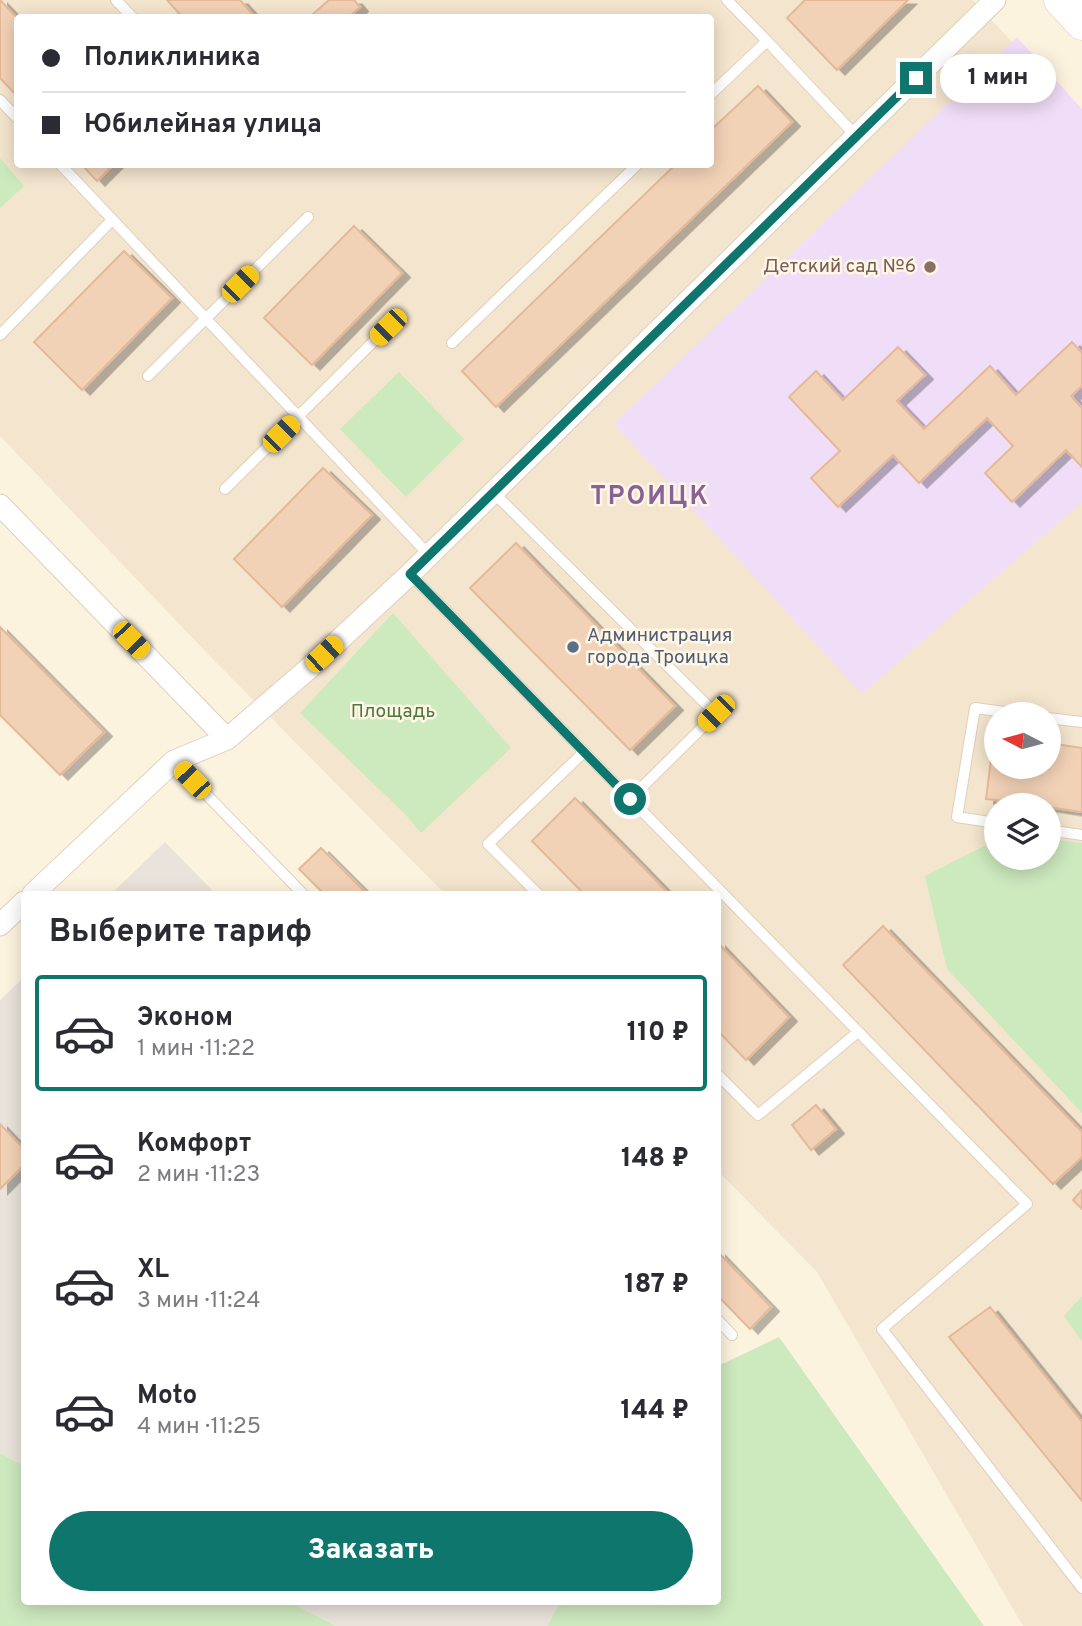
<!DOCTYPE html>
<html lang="ru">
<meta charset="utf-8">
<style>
body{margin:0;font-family:Overpass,sans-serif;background:#f2f2f3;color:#2b2b33;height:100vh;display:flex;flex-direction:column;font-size:26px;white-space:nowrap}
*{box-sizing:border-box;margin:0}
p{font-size:23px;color:#7c7c81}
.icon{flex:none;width:38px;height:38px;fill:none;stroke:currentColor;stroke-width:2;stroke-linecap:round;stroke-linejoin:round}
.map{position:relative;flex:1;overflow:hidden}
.panel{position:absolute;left:21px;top:891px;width:700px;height:714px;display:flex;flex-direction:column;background:#fff;border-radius:7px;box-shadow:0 4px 18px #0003}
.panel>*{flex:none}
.top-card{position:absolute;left:14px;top:14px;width:700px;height:154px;border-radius:7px;box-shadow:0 4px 18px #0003;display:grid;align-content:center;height:154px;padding:0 28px;background:#fff}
.needle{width:46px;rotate:276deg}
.fabs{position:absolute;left:984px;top:702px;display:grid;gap:14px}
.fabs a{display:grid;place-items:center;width:77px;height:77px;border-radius:50%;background:#fff;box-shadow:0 4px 18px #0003;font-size:35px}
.end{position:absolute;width:32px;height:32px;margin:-16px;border:9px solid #0f766e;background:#fff;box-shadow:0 0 0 4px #fff}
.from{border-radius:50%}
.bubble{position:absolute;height:49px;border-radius:24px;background:#fff;box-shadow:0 4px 18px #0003;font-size:23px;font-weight:800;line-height:49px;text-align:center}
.car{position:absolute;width:21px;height:42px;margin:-21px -10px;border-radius:9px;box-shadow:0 0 5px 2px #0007;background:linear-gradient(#f5c518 24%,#345 0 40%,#f5c518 0 76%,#345 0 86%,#f5c518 0)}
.top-card b{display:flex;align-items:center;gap:24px;height:66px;font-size:26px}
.top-card b+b{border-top:2px solid #e1e1e2}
.top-card i{width:18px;height:18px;background:#2b2b33}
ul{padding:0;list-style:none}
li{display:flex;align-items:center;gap:21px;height:116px;margin:0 14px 10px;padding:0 14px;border:4px solid transparent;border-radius:7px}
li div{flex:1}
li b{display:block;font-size:26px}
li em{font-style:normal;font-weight:800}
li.active{border-color:#0f766e}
li>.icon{width:63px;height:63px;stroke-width:1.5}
h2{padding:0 28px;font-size:32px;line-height:84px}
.action{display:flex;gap:14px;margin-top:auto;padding:14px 28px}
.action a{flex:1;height:80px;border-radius:42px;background:#0f766e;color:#fff;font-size:28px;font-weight:800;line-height:80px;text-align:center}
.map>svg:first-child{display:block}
</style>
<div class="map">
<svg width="1082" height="1626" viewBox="0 0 1082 1626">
<defs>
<filter id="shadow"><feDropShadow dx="8" dy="4.5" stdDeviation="0" flood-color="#0004"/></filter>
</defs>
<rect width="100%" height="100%" fill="#fcf3df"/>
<path fill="#f4e5ce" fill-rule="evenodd" d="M 0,0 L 973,0 L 1082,117 L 1082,1626 L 1023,1626 L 817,1272 L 718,1171 L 718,894 L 445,894 L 204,650 L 0,436 ZM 18,18 L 710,18 L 710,164 L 18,164 ZM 996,714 L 1048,714 L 1048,766 L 996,766 ZM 996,805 L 1048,805 L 1048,858 L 996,858 Z"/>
<path fill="#eae3db" d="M 165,842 L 216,894 L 111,894 Z
M 24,977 L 24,1466 L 0,1453 L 0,1000 Z
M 288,1601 L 561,1601 L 547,1626 L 336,1626 Z"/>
<path fill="#f0ddf8" d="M 1017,37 L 1082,109 L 1082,502 L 862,694 L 614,424 Z"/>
<path fill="#cde9be" d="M 0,158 L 24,186 L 0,208 Z
M 399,372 L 464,439 L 406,497 L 340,429 Z
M 393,613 L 511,748 L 421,833 L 406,815 L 300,713 Z
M 1048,839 L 1082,843 L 1082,1113 L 947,969 L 925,876 L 996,840 L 996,858 L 1048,858 Z
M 1082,1296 L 1082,1341 L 1064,1316 Z
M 779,1337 L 984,1626 L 547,1626 L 561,1601 L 718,1601 L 718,1366 Z
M 0,1453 L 24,1466 L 24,1601 L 288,1601 L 336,1626 L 0,1626 Z"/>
<path fill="#f2d2b7" stroke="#e5b997" stroke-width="2" filter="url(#shadow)" d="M 0,0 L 18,19 L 18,97 L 0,78 Z
M 167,0 L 240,0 L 256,18 L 183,18 Z
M 329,0 L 354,0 L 360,7 L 348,18 L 317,18 L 313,14 Z
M 805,0 L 908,0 L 837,70 L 787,18 Z
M 758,86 L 792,122 L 496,407 L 462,371 L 676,164 L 710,164 L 710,131 Z
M 81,164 L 114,164 L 97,181 Z
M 354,226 L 402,273 L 312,365 L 264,318 Z
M 124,251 L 172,298 L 82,390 L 34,342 Z
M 1072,342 L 1082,353 L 1082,386 L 1071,396 L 1082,408 L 1082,467 L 1066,450 L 1012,502 L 985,473 L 1013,446 L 987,418 L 919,483 L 893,455 L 838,507 L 811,478 L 840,451 L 789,397 L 816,371 L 843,400 L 898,347 L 925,375 L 897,401 L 924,429 L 990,366 L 1016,395 Z
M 323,468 L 372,515 L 282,607 L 234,559 Z
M 516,543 L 675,706 L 630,750 L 470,588 Z
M 0,627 L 104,732 L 60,775 L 0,715 Z
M 994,736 L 996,766 L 1048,766 L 1048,743 L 1082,748 L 1082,812 L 1048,807 L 1048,805 L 986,799 Z
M 575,798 L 638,862 L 669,894 L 584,894 L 532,841 Z
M 321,848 L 367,894 L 324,894 L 299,869 Z
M 883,926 L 1082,1132 L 1082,1157 L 1053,1184 L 843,965 Z
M 718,943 L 789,1017 L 746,1060 L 718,1031 Z
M 816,1105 L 836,1129 L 811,1150 L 792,1125 Z
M 0,1124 L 24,1149 L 24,1165 L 0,1189 Z
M 1082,1190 L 1082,1209 L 1073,1200 Z
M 718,1252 L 771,1307 L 750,1329 L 718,1296 Z
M 990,1307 L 1082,1422 L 1082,1501 L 949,1337 Z"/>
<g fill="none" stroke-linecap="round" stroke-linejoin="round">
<g stroke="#e0cfbc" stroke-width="12">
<path id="lane" d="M 116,0 L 133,18
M 727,0 L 767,41
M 710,95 L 767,41 L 856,136
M 0,100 L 18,119
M 60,164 L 429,555
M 0,335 L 112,220
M 452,343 L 638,164
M 148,376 L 308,217
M 225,489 L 388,327
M 493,492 L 716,714 L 630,799
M 410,574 L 1027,1204 L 882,1329 L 1082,1588
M 1048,718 L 1082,722
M 174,761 L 303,894
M 996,823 L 957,817 L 975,708 L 1020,714
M 1048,830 L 1082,835
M 538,894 L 488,844 L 584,752
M 718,1075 L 758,1115 L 858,1032
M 718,1320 L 732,1335"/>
</g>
<g stroke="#e0cfbc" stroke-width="23">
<path id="street" d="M 0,505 L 227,739
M 33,894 L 174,761 L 227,739 L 307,670 L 410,574 L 995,0
M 0,925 L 24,902"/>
</g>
<g stroke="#e5d0b9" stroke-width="33">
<path id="secondary" d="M 1060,0 L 1082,24"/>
</g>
<use href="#lane" stroke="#fff" stroke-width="10"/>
<use href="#street" stroke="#fff" stroke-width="21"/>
<use href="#secondary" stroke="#fff" stroke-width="32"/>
</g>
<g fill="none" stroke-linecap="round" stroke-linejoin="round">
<path stroke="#0f766e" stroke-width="9" d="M 630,799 L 410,574 L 916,78"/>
</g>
<circle fill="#8d6e63" stroke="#fff6e6" stroke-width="2.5" cx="930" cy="267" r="7"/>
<circle fill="#5c6f8a" stroke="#fff6e6" stroke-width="2.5" cx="573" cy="647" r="7"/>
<g text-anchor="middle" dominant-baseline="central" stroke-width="5" stroke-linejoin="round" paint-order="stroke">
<g font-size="19" fill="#785e54" stroke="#fff6e6" text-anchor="end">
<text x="916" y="267">Детский сад №6</text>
</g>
<g font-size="19" fill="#4e5e75" stroke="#fff6e6" text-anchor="start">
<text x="587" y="636">Администрация<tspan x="587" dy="22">города Троицка</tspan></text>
</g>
<g font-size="19" fill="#4d783f" stroke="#fff6e6">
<text x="393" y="712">Площадь</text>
</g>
<g font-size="26" font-weight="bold" letter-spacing="2" fill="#886296" stroke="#fff6e6">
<text x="650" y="497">ТРОИЦК</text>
</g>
</g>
</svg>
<div class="fabs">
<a><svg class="needle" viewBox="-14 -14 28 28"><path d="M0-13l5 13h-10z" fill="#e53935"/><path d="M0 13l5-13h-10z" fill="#7c7c81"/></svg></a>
<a><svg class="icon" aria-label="layers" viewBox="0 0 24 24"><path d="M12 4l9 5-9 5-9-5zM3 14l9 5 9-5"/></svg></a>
</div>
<i class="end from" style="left:630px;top:799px"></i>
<i class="end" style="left:916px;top:78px"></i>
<div class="bubble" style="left:940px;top:54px;width:116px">1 мин</div>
<i class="car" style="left:240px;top:284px;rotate:45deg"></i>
<i class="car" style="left:388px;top:327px;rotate:225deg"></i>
<i class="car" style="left:281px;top:434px;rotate:45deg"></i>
<i class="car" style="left:131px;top:640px;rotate:136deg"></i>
<i class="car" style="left:324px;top:654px;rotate:47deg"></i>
<i class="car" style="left:716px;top:713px;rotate:225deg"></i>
<i class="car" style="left:192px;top:780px;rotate:316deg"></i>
<div class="top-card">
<b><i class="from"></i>Поликлиника</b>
<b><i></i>Юбилейная улица</b>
</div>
<section class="panel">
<h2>Выберите тариф</h2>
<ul>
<li class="active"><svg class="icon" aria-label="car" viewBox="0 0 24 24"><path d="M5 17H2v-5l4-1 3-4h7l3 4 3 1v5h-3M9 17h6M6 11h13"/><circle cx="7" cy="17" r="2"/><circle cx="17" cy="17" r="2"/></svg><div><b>Эконом</b><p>1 мин · 11:22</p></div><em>110 ₽</em></li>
<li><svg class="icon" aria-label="car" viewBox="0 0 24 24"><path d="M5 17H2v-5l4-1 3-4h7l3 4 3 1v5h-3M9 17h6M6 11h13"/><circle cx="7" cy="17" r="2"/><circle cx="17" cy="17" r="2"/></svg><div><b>Комфорт</b><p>2 мин · 11:23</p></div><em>148 ₽</em></li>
<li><svg class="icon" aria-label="car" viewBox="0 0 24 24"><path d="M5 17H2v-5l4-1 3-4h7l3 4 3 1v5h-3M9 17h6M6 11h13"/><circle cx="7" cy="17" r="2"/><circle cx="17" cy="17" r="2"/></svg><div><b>XL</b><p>3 мин · 11:24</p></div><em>187 ₽</em></li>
<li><svg class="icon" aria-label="car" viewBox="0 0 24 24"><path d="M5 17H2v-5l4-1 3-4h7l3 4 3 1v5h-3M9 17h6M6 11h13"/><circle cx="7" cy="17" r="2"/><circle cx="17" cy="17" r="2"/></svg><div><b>Moto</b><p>4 мин · 11:25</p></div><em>144 ₽</em></li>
</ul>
<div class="action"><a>Заказать</a></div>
</section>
</div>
